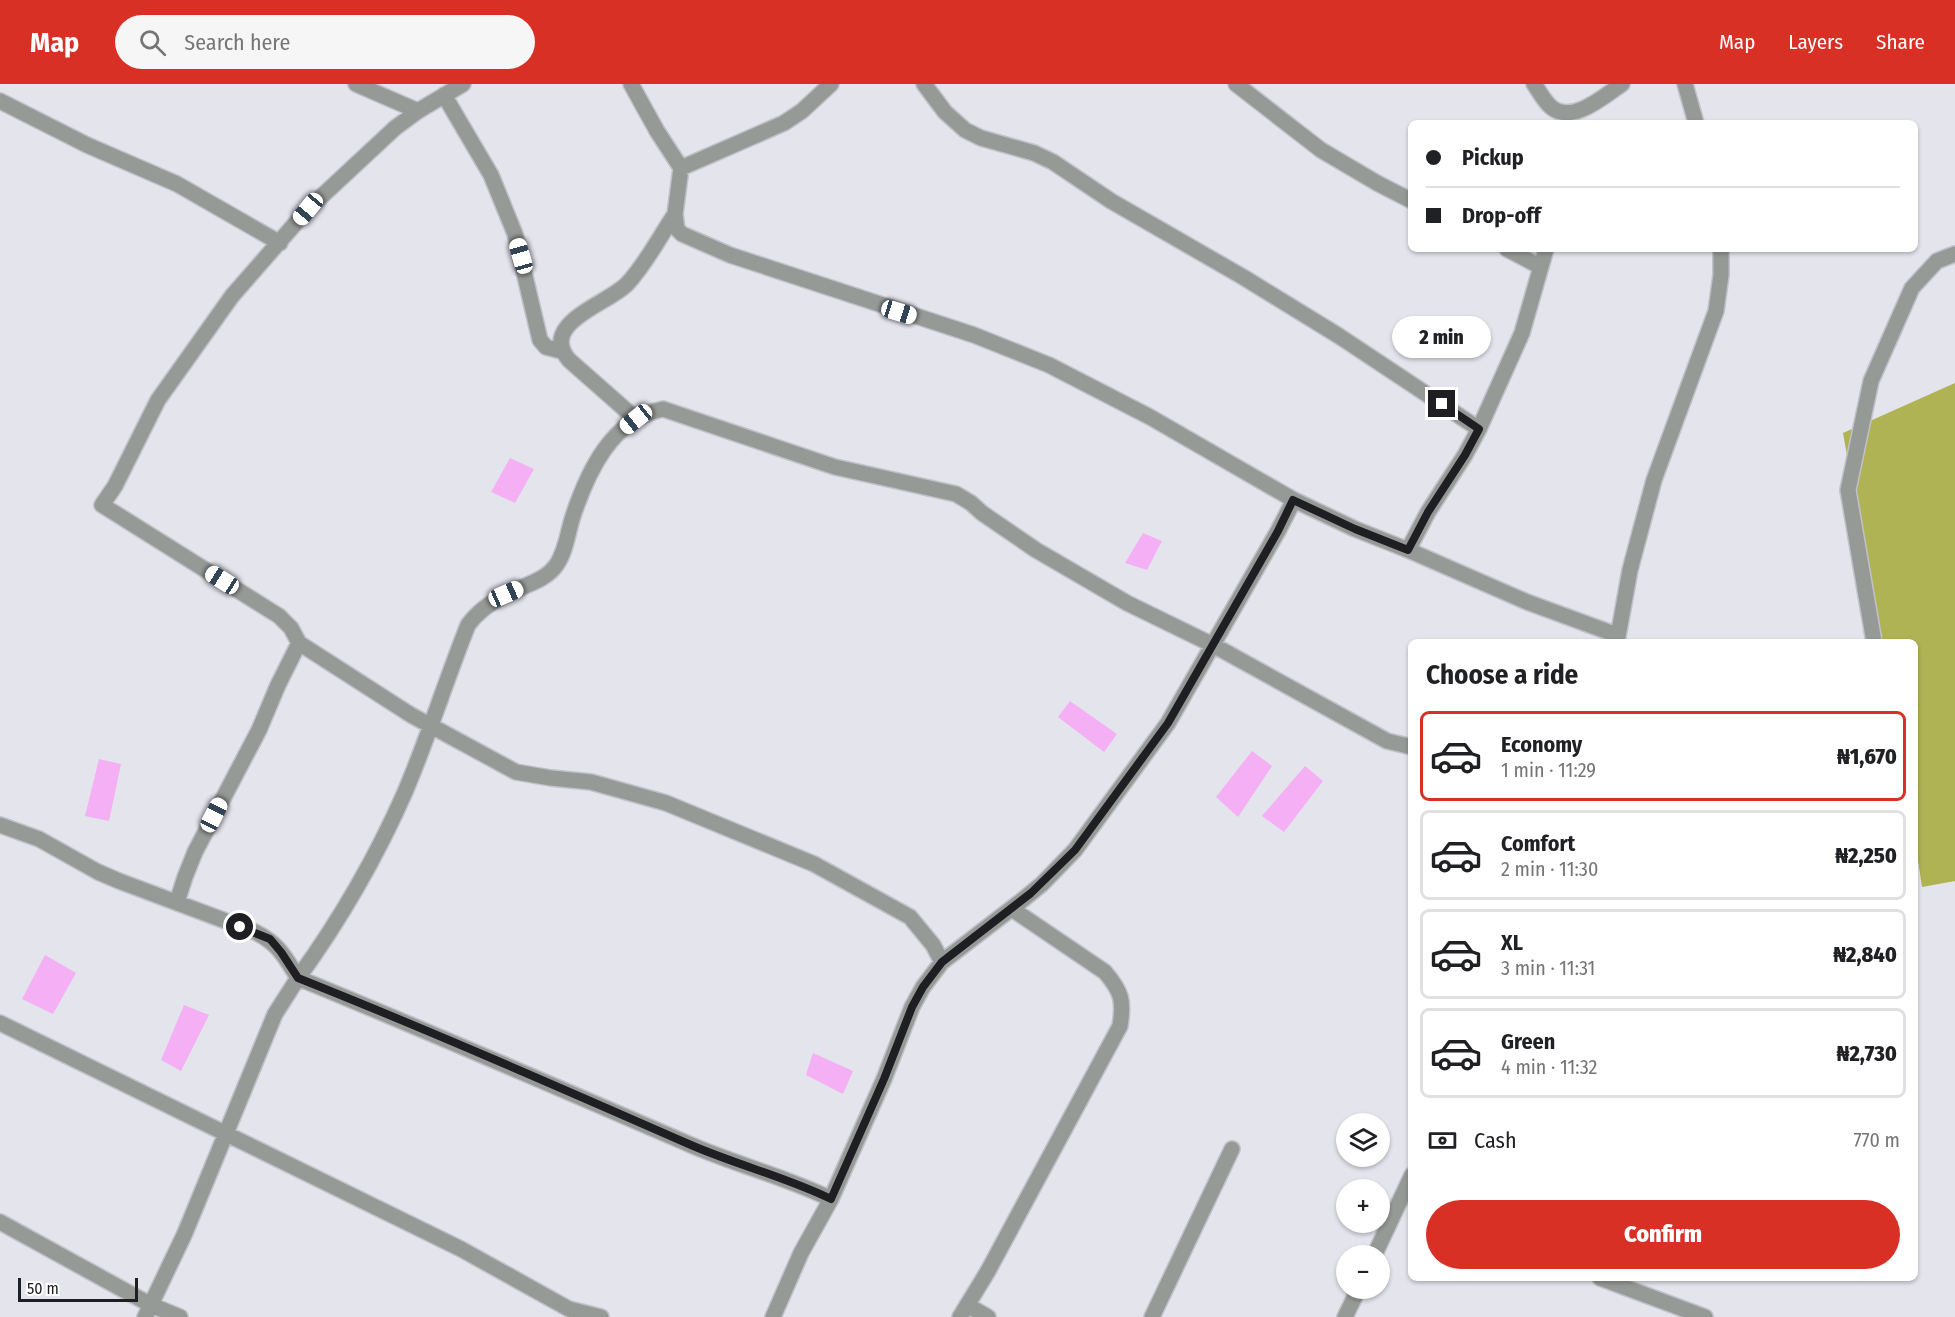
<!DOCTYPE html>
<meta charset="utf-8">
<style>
body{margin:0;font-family:"Fira Sans Condensed",sans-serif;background:#f6f6f6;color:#202124;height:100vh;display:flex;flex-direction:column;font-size:22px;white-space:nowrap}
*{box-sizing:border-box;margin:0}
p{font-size:20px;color:#757577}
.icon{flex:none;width:33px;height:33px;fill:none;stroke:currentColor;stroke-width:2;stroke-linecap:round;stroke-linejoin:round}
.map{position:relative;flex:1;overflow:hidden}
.details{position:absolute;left:1408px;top:555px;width:510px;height:642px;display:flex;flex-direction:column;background:#fff;border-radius:9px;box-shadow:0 2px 4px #0004}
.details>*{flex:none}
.banner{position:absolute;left:1408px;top:36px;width:510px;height:132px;border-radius:9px;box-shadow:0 2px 4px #0004;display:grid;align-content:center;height:132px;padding:0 18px;background:#fff}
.controls{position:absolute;left:1336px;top:1029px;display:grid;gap:12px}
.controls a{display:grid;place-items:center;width:54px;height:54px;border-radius:50%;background:#fff;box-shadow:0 2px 4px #0004;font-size:30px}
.scale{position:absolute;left:18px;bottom:15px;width:120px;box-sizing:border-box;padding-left:6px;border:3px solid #1f1f23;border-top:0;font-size:16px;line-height:21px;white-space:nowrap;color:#1f1f23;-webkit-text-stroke:4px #fff;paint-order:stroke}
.end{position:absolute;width:27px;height:27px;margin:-14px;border:8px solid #1f1f23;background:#fff;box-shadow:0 0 0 3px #fff}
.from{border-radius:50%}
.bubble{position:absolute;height:42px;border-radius:21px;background:#fff;box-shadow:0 2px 4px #0004;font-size:20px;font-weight:800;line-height:42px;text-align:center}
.car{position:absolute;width:18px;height:36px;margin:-18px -9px;border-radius:8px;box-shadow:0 0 4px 2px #0007;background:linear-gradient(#fff 24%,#345 0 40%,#fff 0 76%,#345 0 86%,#fff 0)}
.banner b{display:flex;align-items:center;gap:21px;height:57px;font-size:22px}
.banner b+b{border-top:2px solid #e0e0e0}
.banner i{width:15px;height:15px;background:#202124}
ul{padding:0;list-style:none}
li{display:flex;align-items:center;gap:18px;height:90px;margin:0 12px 9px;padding:0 6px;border:3px solid #e0e0e0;border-radius:9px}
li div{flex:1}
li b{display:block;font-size:22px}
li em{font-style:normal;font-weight:800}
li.on{border-color:#d93025}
li>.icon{width:54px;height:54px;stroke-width:1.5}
h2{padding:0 18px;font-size:27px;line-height:72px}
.pay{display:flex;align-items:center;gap:15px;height:66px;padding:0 18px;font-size:22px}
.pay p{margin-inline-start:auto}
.cta{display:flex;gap:12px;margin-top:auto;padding:12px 18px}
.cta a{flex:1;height:69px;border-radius:36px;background:#d93025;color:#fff;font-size:24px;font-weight:800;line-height:69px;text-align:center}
header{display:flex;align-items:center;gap:36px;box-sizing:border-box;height:84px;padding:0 30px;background:#d93025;color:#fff}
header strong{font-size:28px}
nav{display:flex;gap:33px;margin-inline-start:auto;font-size:21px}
.search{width:420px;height:54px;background:#f6f6f6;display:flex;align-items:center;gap:15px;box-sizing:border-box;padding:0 21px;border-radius:33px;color:#757577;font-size:22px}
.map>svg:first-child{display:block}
</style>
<header>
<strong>Map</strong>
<div class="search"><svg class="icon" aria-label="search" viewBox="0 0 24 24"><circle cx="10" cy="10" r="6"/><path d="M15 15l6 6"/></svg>Search here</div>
<nav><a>Map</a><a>Layers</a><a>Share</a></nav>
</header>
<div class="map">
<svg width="1955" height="1233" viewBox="0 0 1955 1233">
<rect width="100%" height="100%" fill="#e4e4ed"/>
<path fill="#afb353" d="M 1955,299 L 1955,797 L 1922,803 L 1916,763 L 1916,558 L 1880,558 L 1843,349 Z"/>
<path fill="#f5aff4" d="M 510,374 L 534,385 L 515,419 L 491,408 Z
M 1143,449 L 1162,457 L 1147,486 L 1125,479 Z
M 1070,617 L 1117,650 L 1104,668 L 1058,633 Z
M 1252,667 L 1272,682 L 1238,733 L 1216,713 Z
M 99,675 L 121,680 L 109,737 L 85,732 Z
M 1305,682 L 1323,697 L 1284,748 L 1262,732 Z
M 45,871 L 76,889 L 53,930 L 22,915 Z
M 184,921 L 209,931 L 181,987 L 161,976 Z
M 813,969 L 853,987 L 843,1010 L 806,991 Z"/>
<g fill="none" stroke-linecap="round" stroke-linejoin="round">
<g stroke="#c1c1c9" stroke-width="18">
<path id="street" d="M 356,0 L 418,27
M 463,0 L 418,27 L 395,44 L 308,125 L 232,212 L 158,316 L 115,402 L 102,421 L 279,532 L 291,544 L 299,559 L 411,631 L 516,688 L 551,694 L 591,698 L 666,719 L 814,780 L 910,833 L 933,861 L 942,878
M 631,0 L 657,47 L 681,84 L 784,39 L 802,27 L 831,0
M 1236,0 L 1321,66 L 1377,99 L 1412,117
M 1534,0 C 1539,7 1544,17 1551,23 C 1572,41 1604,12 1622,0
M 1685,0 L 1696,39
M 444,11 L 491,91 L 515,150 L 540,256 L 546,263 L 561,267
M 0,17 L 87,61 L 177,100 L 280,159
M 681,84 L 675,130 L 677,145 L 682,150 L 730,171 L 974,251 L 1049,281 L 1150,333 L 1294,416 L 1355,445 L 1408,466 L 1428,428 L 1465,371 L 1479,345 L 1339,252 L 1243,193 L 1111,117 L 1053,78 L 1034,69 L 981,54 L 965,46 L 945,28 L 924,0
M 1507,165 L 1541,183
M 636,335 L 569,276 C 538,239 608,220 627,200 C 646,180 660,152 675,130
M 1479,345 L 1522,249 L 1546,165
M 1408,466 L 1527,518 L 1617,551
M 1617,558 L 1630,486 L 1654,396 L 1716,227 L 1721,191 L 1721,165
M 1874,558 L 1848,406 L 1871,297 L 1912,204 L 1937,177 L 1955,170
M 0,741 L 39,755 L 98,788 L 119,797 L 255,848 C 278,859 285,873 298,894 L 275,930 L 185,1149 L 145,1233
M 177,818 L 185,793 L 195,768 L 259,646 L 278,601 L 299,559
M 0,939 L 461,1165 L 569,1225 L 601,1233
M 831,1115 C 786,1093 737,1081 691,1061 C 561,1005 430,948 298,894 C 340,836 376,774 405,708 C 428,654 446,596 468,541 C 478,527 491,518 507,510 C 524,501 546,497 557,480 C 566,467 568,447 573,432 C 588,387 612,335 663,325 L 835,383 L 956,410 L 971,419 L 982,429 L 1036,466 L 1127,519 L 1213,561 L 1387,657 L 1412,663
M 0,1138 L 151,1221 L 180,1233
M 1374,1172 L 1412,1091
M 1600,1194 L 1705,1233
M 967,1221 L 988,1233
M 773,1233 L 801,1169 L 831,1115 L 884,995 L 912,923 L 923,903 L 942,878 L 1020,818 L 1042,800 L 1075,766 L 1168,639 L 1278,447 L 1294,416
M 960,1233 L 988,1187 L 1120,942 C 1124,917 1122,908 1105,888 L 1012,825
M 1152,1233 L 1232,1065
M 1345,1233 L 1359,1204"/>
</g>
<use href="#street" stroke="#969a97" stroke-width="15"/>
</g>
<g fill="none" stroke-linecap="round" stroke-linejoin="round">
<path stroke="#1f1f23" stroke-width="8" d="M 240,843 L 270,855 L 281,868 L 298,894 C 431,947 561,1004 691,1061 C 737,1081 786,1093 831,1115 L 884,995 L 912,923 L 923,903 L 942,878 L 1031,809 L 1075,766 L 1168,639 L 1278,447 L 1293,416 L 1355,445 L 1408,466 L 1428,428 L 1465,371 L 1479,345 L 1442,320"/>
</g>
</svg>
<div class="controls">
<a><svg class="icon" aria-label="layers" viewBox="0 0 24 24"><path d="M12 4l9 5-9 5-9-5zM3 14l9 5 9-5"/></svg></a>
<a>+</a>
<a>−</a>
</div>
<div class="scale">50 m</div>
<i class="end from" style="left:240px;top:843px"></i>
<i class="end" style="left:1442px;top:320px"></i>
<div class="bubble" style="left:1392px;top:232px;width:99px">2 min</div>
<i class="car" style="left:308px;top:125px;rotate:220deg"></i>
<i class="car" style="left:521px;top:172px;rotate:344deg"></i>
<i class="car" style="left:899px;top:228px;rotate:107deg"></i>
<i class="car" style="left:636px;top:335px;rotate:231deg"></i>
<i class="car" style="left:222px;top:496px;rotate:302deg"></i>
<i class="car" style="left:506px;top:510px;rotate:66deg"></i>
<i class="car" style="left:214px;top:731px;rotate:27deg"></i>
<div class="banner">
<b><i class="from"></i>Pickup</b>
<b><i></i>Drop-off</b>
</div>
<section class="details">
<h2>Choose a ride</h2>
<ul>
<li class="on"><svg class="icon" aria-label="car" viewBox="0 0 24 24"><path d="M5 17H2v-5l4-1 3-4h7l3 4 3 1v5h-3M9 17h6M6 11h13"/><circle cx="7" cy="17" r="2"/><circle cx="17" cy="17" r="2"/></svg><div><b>Economy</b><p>1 min · 11:29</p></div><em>₦1,670</em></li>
<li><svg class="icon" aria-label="car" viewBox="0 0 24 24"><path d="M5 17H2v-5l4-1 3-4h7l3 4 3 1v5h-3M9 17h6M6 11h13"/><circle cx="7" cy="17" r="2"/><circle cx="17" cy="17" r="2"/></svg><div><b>Comfort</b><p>2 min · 11:30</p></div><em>₦2,250</em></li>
<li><svg class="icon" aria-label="car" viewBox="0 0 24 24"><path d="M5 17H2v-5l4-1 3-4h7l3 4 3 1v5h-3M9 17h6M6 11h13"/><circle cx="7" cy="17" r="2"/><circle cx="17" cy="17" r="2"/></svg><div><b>XL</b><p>3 min · 11:31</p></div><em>₦2,840</em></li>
<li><svg class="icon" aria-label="car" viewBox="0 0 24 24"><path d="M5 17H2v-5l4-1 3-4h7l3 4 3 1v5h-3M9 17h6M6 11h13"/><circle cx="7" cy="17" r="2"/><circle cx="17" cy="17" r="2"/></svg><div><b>Green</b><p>4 min · 11:32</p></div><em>₦2,730</em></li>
</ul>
<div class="pay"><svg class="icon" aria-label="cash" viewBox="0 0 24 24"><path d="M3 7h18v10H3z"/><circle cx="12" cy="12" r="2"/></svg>Cash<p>770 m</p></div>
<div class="cta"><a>Confirm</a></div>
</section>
</div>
